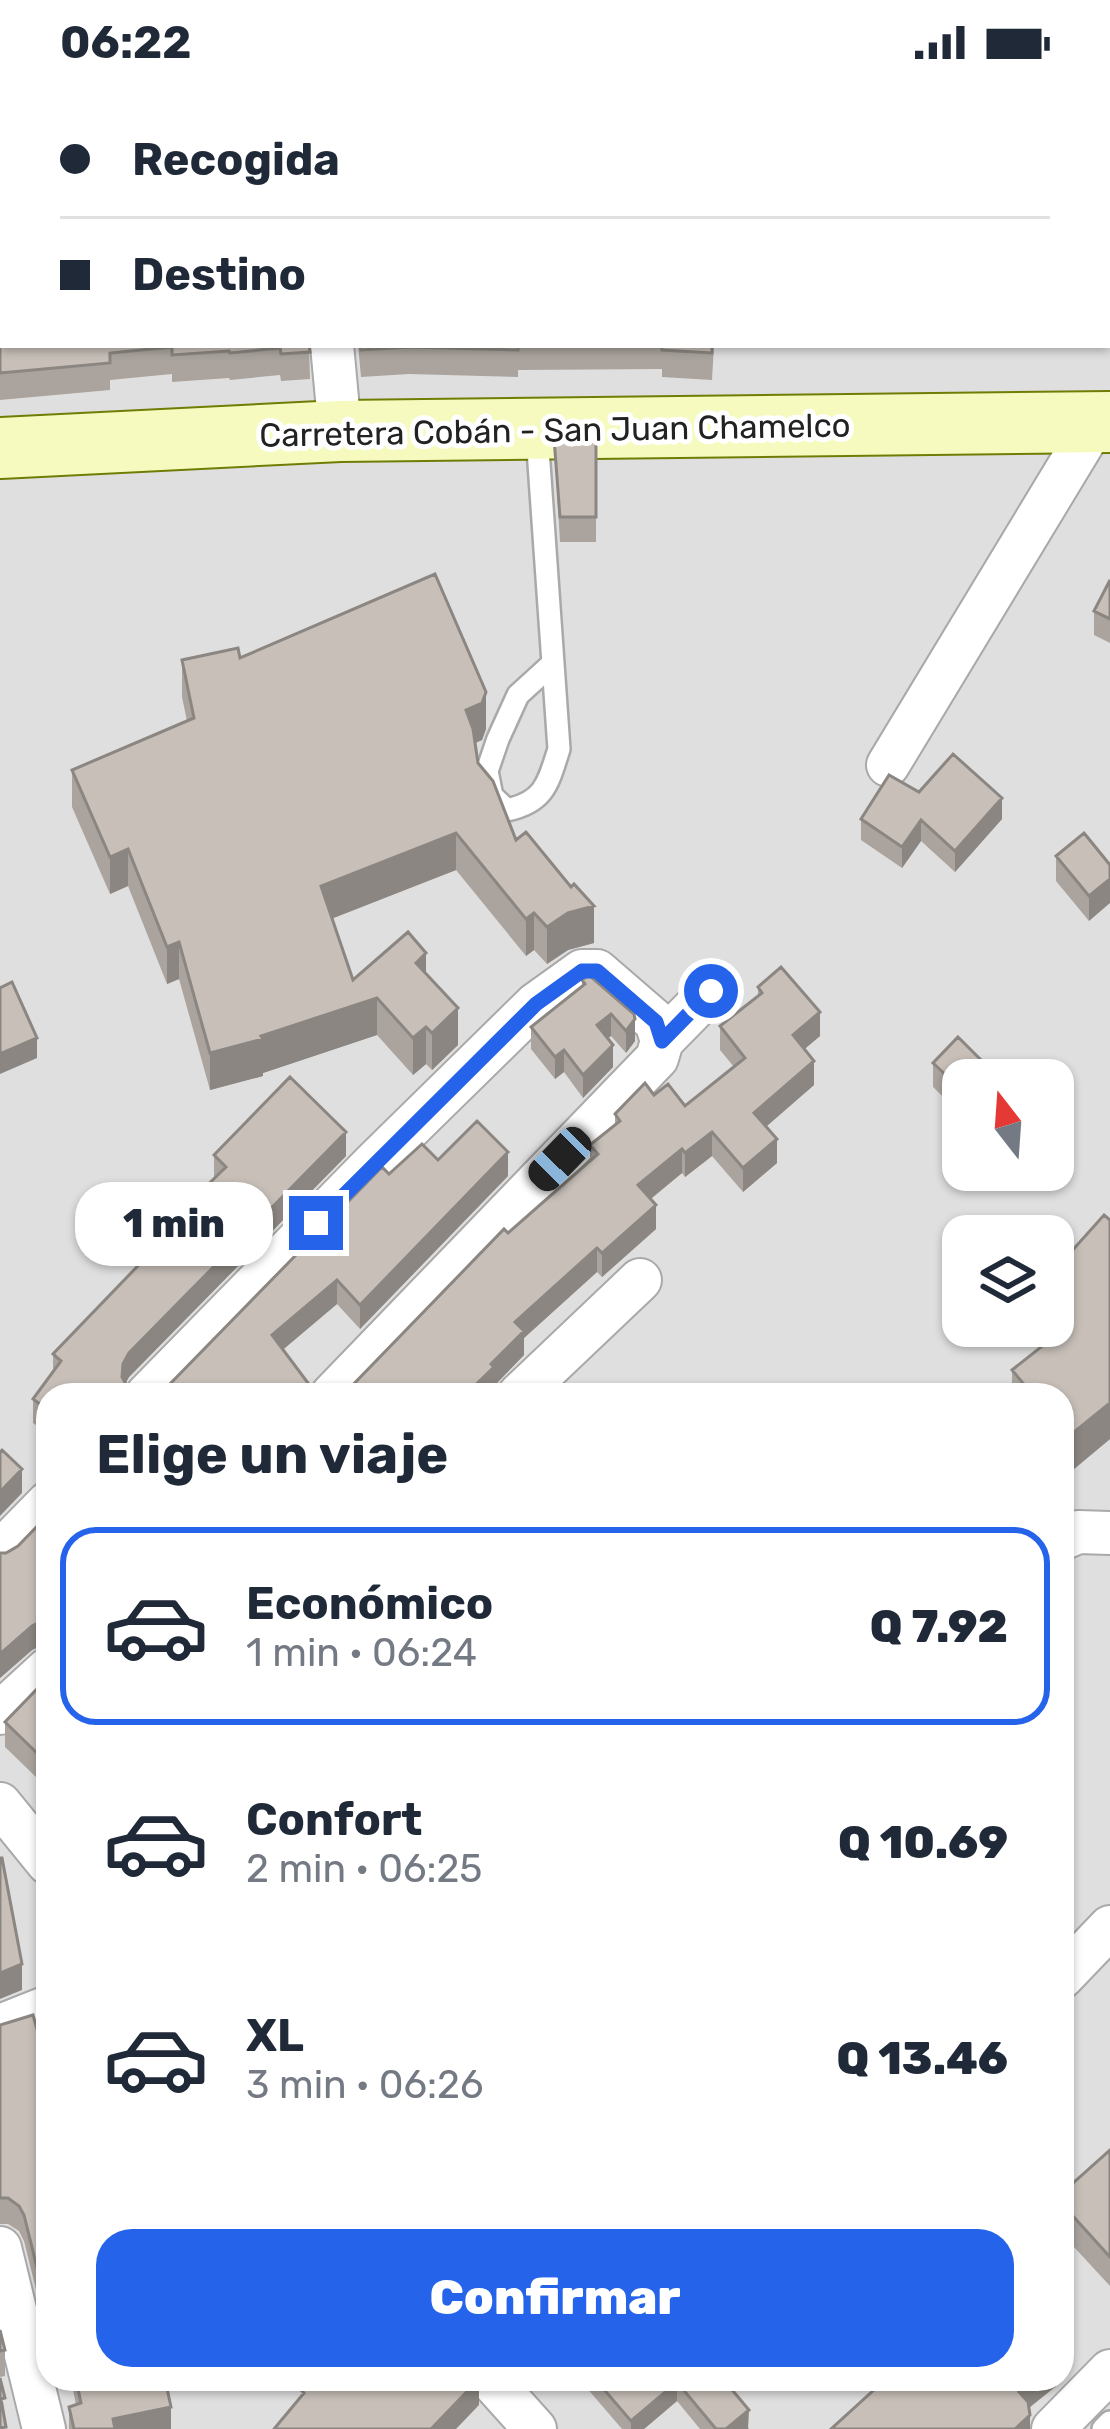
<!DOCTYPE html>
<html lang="es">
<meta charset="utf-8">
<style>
body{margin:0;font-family:Rubik,sans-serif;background:#f2f2f3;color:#1f2937;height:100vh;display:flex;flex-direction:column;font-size:45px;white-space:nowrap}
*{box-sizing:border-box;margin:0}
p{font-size:39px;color:#747a83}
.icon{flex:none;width:66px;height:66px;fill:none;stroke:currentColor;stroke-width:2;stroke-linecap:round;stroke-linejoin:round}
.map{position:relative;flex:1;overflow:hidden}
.drawer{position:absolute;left:36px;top:1299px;width:1038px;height:1008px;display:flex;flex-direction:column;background:#fff;border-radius:36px;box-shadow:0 3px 9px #0004}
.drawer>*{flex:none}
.top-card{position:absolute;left:0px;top:0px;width:1110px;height:264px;box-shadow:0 3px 9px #0004;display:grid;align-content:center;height:264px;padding:0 60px;background:#fff}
.needle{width:78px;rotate:343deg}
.controls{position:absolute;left:942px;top:975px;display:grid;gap:24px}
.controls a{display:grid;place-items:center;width:132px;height:132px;border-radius:24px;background:#fff;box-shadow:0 3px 9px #0004;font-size:60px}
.end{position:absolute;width:54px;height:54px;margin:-27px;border:15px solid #2563eb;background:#fff;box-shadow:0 0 0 6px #fff}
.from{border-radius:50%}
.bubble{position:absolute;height:84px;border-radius:36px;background:#fff;box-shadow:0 3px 9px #0004;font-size:39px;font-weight:800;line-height:84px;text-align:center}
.car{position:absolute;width:36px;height:72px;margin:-36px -18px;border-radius:15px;box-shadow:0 0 9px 3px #0007;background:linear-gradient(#222 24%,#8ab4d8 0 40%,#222 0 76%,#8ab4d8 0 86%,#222 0)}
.top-card b{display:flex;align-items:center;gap:42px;height:114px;font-size:45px}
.top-card b+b{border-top:3px solid #e0e1e3}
.top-card i{width:30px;height:30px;background:#1f2937}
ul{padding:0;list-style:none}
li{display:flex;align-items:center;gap:36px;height:198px;margin:0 24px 18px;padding:0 36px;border:6px solid transparent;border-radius:36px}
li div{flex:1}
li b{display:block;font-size:45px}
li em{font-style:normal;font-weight:800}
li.selected{border-color:#2563eb}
li>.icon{width:108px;height:108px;stroke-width:1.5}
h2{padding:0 60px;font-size:54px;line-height:144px}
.button{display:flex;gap:24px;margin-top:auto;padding:24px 60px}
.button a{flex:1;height:138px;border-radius:36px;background:#2563eb;color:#fff;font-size:48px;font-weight:800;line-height:138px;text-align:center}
.status{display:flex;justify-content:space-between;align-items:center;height:84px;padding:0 60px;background:#fff;direction:ltr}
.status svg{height:33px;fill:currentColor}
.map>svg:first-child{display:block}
</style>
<div class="status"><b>06:22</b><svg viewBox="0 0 49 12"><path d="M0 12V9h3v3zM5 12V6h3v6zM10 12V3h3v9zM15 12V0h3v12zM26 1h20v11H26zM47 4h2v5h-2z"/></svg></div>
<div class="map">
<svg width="1110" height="2345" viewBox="0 0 1110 2345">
<rect width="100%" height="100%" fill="#f2efe9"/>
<path fill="#e0dfdf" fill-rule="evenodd" d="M 0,0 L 1110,0 L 1110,2345 L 0,2345 ZM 3,3 L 1107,3 L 1107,261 L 3,261 ZM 963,996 L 1053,996 L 1053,1086 L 963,1086 ZM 963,1152 L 1053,1152 L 1053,1242 L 963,1242 ZM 48,1311 L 1062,1311 L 1062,2295 L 48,2295 Z"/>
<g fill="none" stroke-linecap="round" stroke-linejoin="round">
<g stroke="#a9a9a9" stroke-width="26">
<path id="lane" d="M 537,351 L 559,665 C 548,699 545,718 507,726 L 492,712 L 487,687 L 498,655 L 518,611 L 552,580
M 1103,2345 L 1110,2338"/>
</g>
<g stroke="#a9a9a9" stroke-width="46">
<path id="street" d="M 332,261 L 340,347
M 888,681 L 1095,339
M 662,957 L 711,907
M 147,1311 L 374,1079 L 536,920 L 582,887 L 597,887 L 656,938 L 662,957 L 657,974 L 332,1311
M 519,1311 L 640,1196
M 1062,1455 L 1078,1448 L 1110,1449
M 0,1468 L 48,1419
M 0,1629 L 48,1585
M 0,1720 L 48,1779
M 1062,1893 L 1110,1843
M 0,1942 L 48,1923
M 0,2164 L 44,2345
M 490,2295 L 535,2345
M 1053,2345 L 1110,2287"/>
</g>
<g stroke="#707d05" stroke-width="64">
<path id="secondary" d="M 0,364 L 340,347 L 1110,338"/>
</g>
<use href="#lane" stroke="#fff" stroke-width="21"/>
<use href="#street" stroke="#fff" stroke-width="42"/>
<use href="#secondary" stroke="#f7fabf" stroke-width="60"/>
</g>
<path fill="#aba49e" d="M 0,30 L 3,30 L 3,195 L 0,195 Z
M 1107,142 L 1110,182 L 1110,254 L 1107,254 Z
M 0,230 L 309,261 L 310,295 L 281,297 L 280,291 L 230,296 L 229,294 L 172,298 L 172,290 L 110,296 L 110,306 L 0,316 Z
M 358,261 L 714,261 L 712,296 L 662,293 L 662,285 L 518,286 L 518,293 L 409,290 L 361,293 Z
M 554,354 L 596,354 L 596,458 L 560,458 Z
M 1110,496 L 1110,559 L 1094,551 L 1094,527 Z
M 240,574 L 486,645 L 482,656 L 475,659 L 478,679 L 516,756 L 594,859 L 568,866 L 547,880 L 534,866 L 526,872 L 456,786 L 332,834 L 353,896 L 426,890 L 458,961 L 432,986 L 426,980 L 413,991 L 377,951 L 263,989 L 263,992 L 210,1006 L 179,895 L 167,900 L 128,802 L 110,810 L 72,723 L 72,686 L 187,637 L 182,613 L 182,576 Z
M 919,708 L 1002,735 L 955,788 L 921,757 L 902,784 L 861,756 L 861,735 Z
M 1056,772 L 1110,781 L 1089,837 L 1056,797 Z
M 582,896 L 635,957 L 626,969 L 611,952 L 608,954 L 613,983 L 583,1014 L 564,988 L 555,995 L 531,965 L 531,943 L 582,903 Z
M 758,903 L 820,952 L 804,965 L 814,1001 L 766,1043 L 777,1079 L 743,1108 L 712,1072 L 685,1093 L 682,1089 L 651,1115 L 656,1145 L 602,1193 L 597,1188 L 524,1254 L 524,1271 L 494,1302 L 494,1307 L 489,1311 L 508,1149 L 590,1077 L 590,1061 L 615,1040 L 615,1030 L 654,1011 L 685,1022 L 734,983 L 720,966 L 720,942 L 758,913 Z
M 933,979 L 995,996 L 963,996 L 963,1032 L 933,1003 Z
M 214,1071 L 346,1072 L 129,1293 L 125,1299 L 128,1304 L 48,1311 L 48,1350 L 33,1339 L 33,1315 L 53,1288 L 53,1270 L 151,1168 L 151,1156 L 214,1095 Z
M 438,1076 L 508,1092 L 360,1245 L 337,1220 L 283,1265 L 165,1305 L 389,1090 Z
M 1110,1136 L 1110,1355 L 1068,1390 L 1062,1383 L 1062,1311 L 1012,1311 L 1012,1286 L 1043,1261 L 1030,1250 L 1030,1242 L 1053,1242 L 1053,1188 Z
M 48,1431 L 48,1560 L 44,1560 L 32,1566 L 0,1594 L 0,1469 L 6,1469 L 18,1462 Z
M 48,1614 L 38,1695 L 5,1663 L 5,1638 Z
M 0,1941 L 39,1952 L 48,1950 L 48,2254 L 24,2157 L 19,2147 L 8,2140 L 0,2140 Z
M 1110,2066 L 1110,2202 L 1062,2150 L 1062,2109 Z
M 0,2246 L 5,2266 L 5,2292 L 0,2293 Z
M 71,2295 L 165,2295 L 171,2345 L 69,2345 L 69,2323 L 76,2321 Z
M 579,2295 L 723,2295 L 749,2345 L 700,2345 L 677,2317 L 644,2345 L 622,2345 Z"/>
<path fill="#8b8681" d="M 486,608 L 486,645 L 482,656 L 466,663 L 466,626 Z
M 1002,714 L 1002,735 L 955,788 L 955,767 Z
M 921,736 L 921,757 L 902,784 L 902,763 Z
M 456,749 L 456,786 L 321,839 L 321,802 Z
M 128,765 L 128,802 L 110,810 L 110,773 Z
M 1110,795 L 1110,819 L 1089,837 L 1089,812 Z
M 594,822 L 594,859 L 568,866 L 547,880 L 547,843 L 568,829 Z
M 534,829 L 534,866 L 526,872 L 526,835 Z
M 179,858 L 179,895 L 167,900 L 167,863 Z
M 426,869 L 426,906 L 416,879 Z
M 377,914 L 377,951 L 263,989 L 263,992 L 210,1006 L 210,969 Z
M 458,924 L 458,961 L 432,986 L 432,949 Z
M 820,928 L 820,952 L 793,975 L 793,951 Z
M 611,930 L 611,952 L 597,963 L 597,941 Z
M 635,935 L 635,957 L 626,969 L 626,947 Z
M 426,943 L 426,980 L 413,991 L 413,954 Z
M 37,954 L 37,974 L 0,990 L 0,970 Z
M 613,961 L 613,983 L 583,1014 L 583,991 Z
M 564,966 L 564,988 L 555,995 L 555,973 Z
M 814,977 L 814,1001 L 754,1053 L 754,1029 Z
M 346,1048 L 346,1072 L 129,1293 L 123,1304 L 123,1280 L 129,1269 Z
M 712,1048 L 712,1072 L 685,1093 L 685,1069 Z
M 777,1055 L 777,1079 L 743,1108 L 743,1084 Z
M 682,1065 L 682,1089 L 638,1125 L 638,1101 Z
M 508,1068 L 508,1092 L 360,1245 L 360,1221 Z
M 656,1121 L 656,1145 L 602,1193 L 602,1169 Z
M 597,1164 L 597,1188 L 524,1254 L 524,1271 L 494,1302 L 494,1307 L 489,1311 L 465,1311 L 491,1280 L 515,1238 Z
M 337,1196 L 337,1220 L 272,1275 L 272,1251 Z
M 1110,1319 L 1110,1355 L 1068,1390 L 1068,1353 Z
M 22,1385 L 22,1409 L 0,1432 L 0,1408 Z
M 44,1536 L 44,1560 L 32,1566 L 0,1594 L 0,1570 L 32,1542 Z
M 48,1660 L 48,1685 L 38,1695 L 38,1670 Z
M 22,1880 L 22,1906 L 0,1915 L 0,1889 Z
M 479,2295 L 479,2321 L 456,2345 L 431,2345 Z
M 1035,2295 L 1060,2295 L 1060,2299 L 1019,2332 L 1019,2308 Z
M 677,2298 L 677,2317 L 644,2345 L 631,2345 L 631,2337 Z
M 171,2323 L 171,2345 L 113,2345 L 113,2335 Z
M 749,2326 L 748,2345 L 726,2345 Z
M 1030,2331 L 1030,2345 L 1015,2345 Z"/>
<path fill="#c7bfb8" stroke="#8b8681" stroke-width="3" d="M 126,0 L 655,0 L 655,3 L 126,3 Z
M 729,0 L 825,0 L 825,3 L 729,3 Z
M 901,0 L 1012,0 L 1009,3 L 904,3 Z
M 0,30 L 3,30 L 3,167 L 0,168 Z
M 1107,142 L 1110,182 L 1110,227 L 1107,227 Z
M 0,230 L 3,230 L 3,261 L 309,261 L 310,268 L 281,270 L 280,264 L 230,269 L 229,267 L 172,271 L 172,263 L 110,269 L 110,279 L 0,289 Z
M 360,261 L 518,261 L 518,266 L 409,263 L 361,266 Z
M 662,261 L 712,261 L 712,269 L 662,266 Z
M 554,354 L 596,354 L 596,433 L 560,433 Z
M 435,490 L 486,608 L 482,619 L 466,626 L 473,645 L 478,679 L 493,697 L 516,756 L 526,748 L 571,803 L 574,800 L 594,822 L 568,829 L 547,843 L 534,829 L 526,835 L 456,749 L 321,802 L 353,896 L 408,848 L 426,869 L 416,879 L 458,924 L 432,949 L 426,943 L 413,954 L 377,914 L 261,952 L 263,955 L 210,969 L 179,858 L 167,863 L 128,765 L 110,773 L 72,686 L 194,634 L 182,576 L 238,564 L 240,574 Z
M 1110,496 L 1110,535 L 1094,527 Z
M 953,670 L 1002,714 L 955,767 L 921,736 L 902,763 L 861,735 L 889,691 L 919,708 Z
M 1084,749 L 1110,781 L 1110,795 L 1089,812 L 1056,772 Z
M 781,883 L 820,928 L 793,951 L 814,977 L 754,1029 L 777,1055 L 743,1084 L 712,1048 L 685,1069 L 682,1065 L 638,1101 L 656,1121 L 602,1169 L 597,1164 L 515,1238 L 524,1247 L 491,1280 L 494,1283 L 465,1311 L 343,1311 L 504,1145 L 508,1149 L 598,1070 L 590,1061 L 620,1037 L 615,1030 L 645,999 L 654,1011 L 668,1000 L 685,1022 L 745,974 L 720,942 L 762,909 L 758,903 Z
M 589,891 L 634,930 L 635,935 L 626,947 L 611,930 L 597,941 L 613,961 L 583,991 L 564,966 L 555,973 L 531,943 L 585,900 L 582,896 Z
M 12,898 L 37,954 L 0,970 L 0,904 Z
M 958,953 L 995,990 L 989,996 L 963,996 L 963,1007 L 933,979 Z
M 290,993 L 346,1048 L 129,1269 L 123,1280 L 122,1293 L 128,1304 L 139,1311 L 48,1311 L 48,1326 L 33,1315 L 61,1277 L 53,1270 L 157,1162 L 151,1156 L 226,1083 L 214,1071 Z
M 477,1037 L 508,1068 L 360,1221 L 337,1196 L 272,1251 L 317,1311 L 154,1311 L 165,1305 L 382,1083 L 389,1090 L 422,1060 L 438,1076 Z
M 1104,1131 L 1110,1136 L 1110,1319 L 1068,1353 L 1062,1347 L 1062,1311 L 1033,1311 L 1012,1286 L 1065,1244 L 1053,1234 L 1053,1188 Z
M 2,1366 L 22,1385 L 0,1408 L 0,1368 Z
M 48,1431 L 48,1536 L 44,1536 L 32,1542 L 0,1570 L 0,1469 L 6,1469 L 18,1462 Z
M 38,1604 L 48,1614 L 48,1660 L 38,1670 L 5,1638 Z
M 0,1774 L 2,1774 L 22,1880 L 0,1889 Z
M 33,1931 L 39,1952 L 48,1950 L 48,2228 L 24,2131 L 19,2122 L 8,2114 L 0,2114 L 0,1941 Z
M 1110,2066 L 1110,2173 L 1062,2120 L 1062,2109 Z
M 0,2246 L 5,2266 L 0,2267 Z
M 0,2294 L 5,2314 L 1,2315 L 6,2343 L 0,2344 Z
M 76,2295 L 165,2295 L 171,2323 L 113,2335 L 115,2345 L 74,2345 L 69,2323 L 81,2319 Z
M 308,2295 L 479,2295 L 431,2345 L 274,2345 L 304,2309 L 299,2304 Z
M 595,2295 L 723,2295 L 749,2326 L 726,2345 L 716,2345 L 677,2298 L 631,2337 Z
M 886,2295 L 1035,2295 L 1019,2308 L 1028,2318 L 1030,2331 L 1015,2345 L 831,2345 Z"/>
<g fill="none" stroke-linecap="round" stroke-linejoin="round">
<path stroke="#2563eb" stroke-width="15" d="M 316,1139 L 536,920 L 582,887 L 597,887 L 656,938 L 662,957 L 711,907"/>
</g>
<g text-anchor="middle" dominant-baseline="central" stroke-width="10" stroke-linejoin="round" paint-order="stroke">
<g font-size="33" fill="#222" stroke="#fff">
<text transform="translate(555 346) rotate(-1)">Carretera Cobán - San Juan Chamelco</text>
</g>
</g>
</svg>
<div class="controls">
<a><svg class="needle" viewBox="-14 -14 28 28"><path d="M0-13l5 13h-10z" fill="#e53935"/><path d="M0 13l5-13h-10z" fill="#747a83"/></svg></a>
<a><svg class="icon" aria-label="layers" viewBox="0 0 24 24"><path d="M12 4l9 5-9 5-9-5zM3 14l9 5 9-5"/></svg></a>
</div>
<i class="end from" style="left:711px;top:907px"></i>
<i class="end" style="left:316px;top:1139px"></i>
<div class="bubble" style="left:75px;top:1098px;width:198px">1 min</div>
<i class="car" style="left:560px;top:1075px;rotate:224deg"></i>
<div class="top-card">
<b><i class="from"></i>Recogida</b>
<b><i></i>Destino</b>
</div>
<section class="drawer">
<h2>Elige un viaje</h2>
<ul>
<li class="selected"><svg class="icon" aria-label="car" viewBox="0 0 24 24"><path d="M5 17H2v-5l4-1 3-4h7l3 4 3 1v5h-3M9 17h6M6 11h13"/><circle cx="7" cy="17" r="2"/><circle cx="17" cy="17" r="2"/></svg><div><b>Económico</b><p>1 min · 06:24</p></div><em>Q 7.92</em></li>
<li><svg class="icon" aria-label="car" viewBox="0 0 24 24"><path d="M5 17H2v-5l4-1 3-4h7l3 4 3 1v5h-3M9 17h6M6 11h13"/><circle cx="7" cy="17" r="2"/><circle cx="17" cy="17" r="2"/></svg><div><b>Confort</b><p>2 min · 06:25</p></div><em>Q 10.69</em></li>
<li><svg class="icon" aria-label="car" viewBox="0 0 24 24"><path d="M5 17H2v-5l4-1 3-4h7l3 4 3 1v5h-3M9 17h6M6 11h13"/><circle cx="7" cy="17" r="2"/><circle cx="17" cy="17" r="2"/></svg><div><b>XL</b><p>3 min · 06:26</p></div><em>Q 13.46</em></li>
</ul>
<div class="button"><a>Confirmar</a></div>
</section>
</div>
